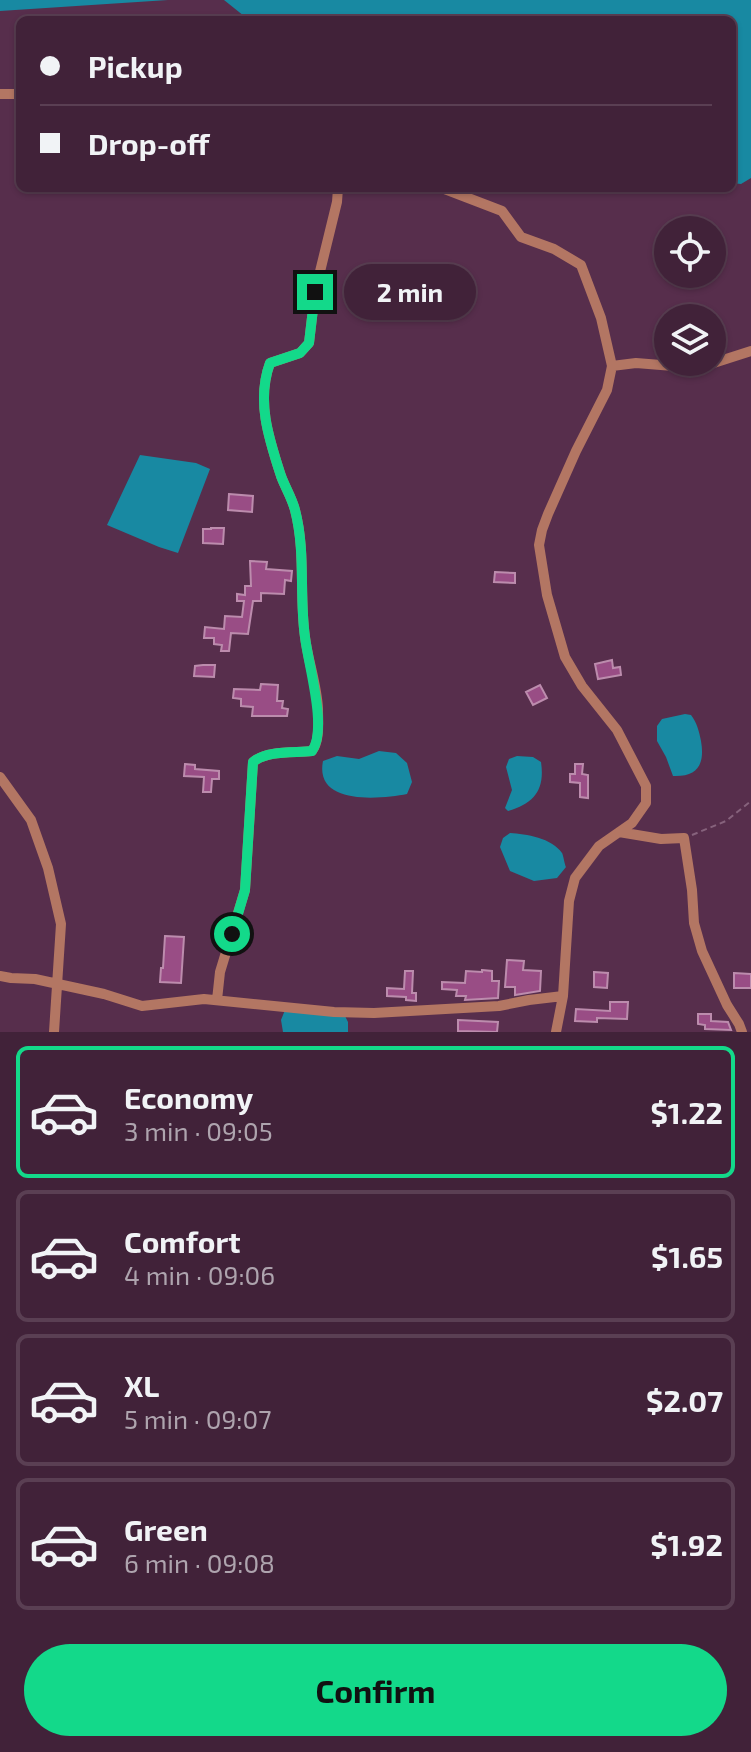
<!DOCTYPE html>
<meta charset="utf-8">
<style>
body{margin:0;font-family:"Exo 2",sans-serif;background:#482a41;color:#f1f3f6;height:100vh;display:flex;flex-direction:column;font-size:30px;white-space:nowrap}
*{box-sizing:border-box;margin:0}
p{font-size:26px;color:#aea4ae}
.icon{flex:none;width:44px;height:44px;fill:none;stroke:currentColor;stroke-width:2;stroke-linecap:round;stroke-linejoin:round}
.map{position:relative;height:1032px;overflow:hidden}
.sheet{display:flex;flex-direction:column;background:#412239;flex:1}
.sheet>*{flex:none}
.hud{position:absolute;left:16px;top:16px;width:720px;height:176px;border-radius:12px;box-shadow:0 2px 6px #0004,0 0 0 2px #5a3f53;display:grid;align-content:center;height:176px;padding:0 24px;background:#412239}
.tools{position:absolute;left:654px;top:216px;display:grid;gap:16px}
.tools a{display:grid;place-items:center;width:72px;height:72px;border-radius:50%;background:#412239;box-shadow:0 2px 6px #0004,0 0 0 2px #5a3f53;font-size:40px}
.end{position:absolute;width:36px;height:36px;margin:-18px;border:10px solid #13d98a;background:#111;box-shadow:0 0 0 4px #111}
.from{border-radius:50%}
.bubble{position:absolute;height:56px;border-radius:28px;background:#412239;box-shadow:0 2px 6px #0004,0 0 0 2px #5a3f53;font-size:26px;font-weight:700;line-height:56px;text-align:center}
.hud b{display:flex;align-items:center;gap:28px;height:76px;font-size:30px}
.hud b+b{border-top:2px solid #5a3f53}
.hud i{width:20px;height:20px;background:#f1f3f6}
ul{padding:14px 0 0;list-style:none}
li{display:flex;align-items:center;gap:24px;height:132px;margin:0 16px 12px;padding:0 8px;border:4px solid #5a3f53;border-radius:12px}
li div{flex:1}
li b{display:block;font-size:30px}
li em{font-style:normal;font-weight:700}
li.current{border-color:#13d98a}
li>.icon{width:72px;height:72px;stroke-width:1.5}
.primary-button{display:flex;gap:16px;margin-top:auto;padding:16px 24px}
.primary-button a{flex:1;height:92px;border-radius:48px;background:#13d98a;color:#111;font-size:32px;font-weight:700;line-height:92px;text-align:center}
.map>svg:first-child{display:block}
</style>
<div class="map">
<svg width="751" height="1032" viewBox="0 0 751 1032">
<rect width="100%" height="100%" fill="#572e4c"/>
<path fill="#1889a2" d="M 0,0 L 168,0 L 0,11 Z
M 224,0 L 751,0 L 751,178 L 741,184 L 732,183 L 732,20 L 249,20 Z
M 140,455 L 196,463 L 210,469 L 178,553 L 159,547 L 107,525 Z
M 685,714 L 691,715 C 697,723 699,731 701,741 C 705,764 698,777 673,776 L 666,757 L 657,741 L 657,726 L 662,719 Z
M 379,751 L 396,753 L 407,763 L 412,782 L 407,794 C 381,799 314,806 323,761 L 337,756 L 359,759 Z
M 517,756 L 533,757 L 541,762 C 545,789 535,803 508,811 L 505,808 L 512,790 L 506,767 L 509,759 Z
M 510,833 C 526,834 552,838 562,853 C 563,854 565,866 566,867 L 557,878 L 534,881 L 510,871 L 500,847 L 503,838 Z
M 285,1010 L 344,1014 L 348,1022 L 348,1032 L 283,1032 L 281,1020 Z"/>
<path fill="#994d85" stroke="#bc8cad" stroke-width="2" d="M 229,494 L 253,496 L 252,512 L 228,510 Z
M 211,528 L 224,528 L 223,544 L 203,543 L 203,529 L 211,529 Z
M 250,561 L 267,562 L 266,569 L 292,571 L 291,581 L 285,580 L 284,594 L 261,593 L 261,601 L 253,601 L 248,634 L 231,633 L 229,651 L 221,651 L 222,645 L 214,644 L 214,638 L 204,638 L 205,627 L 224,629 L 225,616 L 242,617 L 244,601 L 237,601 L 237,594 L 245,595 L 245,586 L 251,586 Z
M 495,572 L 515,573 L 515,583 L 494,582 Z
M 612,660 L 613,668 L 620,667 L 621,675 L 598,679 L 595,664 Z
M 203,665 L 215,665 L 214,677 L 194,676 L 195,666 Z
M 261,684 L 278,685 L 277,701 L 283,701 L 282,708 L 288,709 L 287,716 L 252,716 L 253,707 L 241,706 L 241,699 L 233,698 L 234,689 L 260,690 Z
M 540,685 L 547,698 L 533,705 L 526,692 Z
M 185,764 L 195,765 L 195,769 L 219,771 L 219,779 L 212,779 L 211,792 L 203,792 L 204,777 L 184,776 Z
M 575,764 L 583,764 L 582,774 L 588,775 L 588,798 L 580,797 L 580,783 L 570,782 L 570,774 L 575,774 Z
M 165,936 L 184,937 L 181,983 L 160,982 L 161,968 L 163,968 Z
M 507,960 L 524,961 L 523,970 L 541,971 L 540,991 L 515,995 L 515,987 L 505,987 Z
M 482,970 L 492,971 L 492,981 L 499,981 L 498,998 L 465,1000 L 466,996 L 456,996 L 457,990 L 442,989 L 442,982 L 465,983 L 466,971 L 482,972 Z
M 405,971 L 413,971 L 412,993 L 416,993 L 416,1001 L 406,1000 L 406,997 L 387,996 L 387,988 L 404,989 Z
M 594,972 L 608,973 L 607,988 L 594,987 Z
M 734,973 L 751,974 L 751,988 L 734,988 Z
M 610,1002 L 628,1002 L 627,1019 L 597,1018 L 597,1022 L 575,1021 L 576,1009 L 610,1011 Z
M 698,1014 L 711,1014 L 711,1021 L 728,1022 L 731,1030 L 705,1029 L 705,1025 L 698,1024 Z
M 458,1020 L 498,1022 L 497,1032 L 458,1031 Z"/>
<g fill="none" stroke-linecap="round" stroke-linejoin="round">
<path stroke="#86627c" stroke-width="2" stroke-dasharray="6 4" stroke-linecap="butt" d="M 692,835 L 726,821 L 751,801"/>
<path stroke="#b37663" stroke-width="10" d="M 0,94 L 20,94
M 442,188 L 502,211 L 521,237 L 554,249 L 581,265 L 601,318 L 612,366 L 607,390 L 576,451 L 548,514 L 542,530 L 539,545 L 547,595 L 565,657 L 582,686 L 617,730 L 646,786 L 646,803 L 632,823 L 599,846 L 575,878 L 569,901 L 563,996 L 556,1032
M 612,366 L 636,363 L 698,368 L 751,351
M 0,777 L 31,820 L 48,868 L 61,924 L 54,1032
M 619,832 L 661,839 L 684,838 L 692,890 L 694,923 L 702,951 L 727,1005 L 739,1024 L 742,1032
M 0,976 L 11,978 L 35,979 L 104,994 L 142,1006 L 204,999 L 334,1012 L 374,1013 L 499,1006 L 529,1000 L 563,996
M 217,1000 L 220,972 L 245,890 L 253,762 C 267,750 294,753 312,751 C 320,741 318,722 318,709 C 317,685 308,661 305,637 C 299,595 306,552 295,510 C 292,498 285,487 281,476 C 269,439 256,401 270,363 L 300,353 L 309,343 L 315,292 L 337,202 L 338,188"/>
</g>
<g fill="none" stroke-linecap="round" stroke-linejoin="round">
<path stroke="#13d98a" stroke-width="10" d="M 232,934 L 245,890 L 253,762 C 267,750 294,753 312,751 C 328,729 308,664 305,637 C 299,595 306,552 295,510 C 292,498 285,487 281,476 C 269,439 256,401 270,363 L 300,353 L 309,343 L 315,292"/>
</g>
</svg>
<div class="tools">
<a><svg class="icon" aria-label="locate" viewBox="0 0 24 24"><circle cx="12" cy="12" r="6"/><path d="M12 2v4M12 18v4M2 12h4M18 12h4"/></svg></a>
<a><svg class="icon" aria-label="layers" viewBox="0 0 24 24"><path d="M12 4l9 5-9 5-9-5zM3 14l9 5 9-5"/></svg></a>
</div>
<i class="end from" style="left:232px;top:934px"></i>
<i class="end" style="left:315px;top:292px"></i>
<div class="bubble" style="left:344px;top:264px;width:132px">2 min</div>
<div class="hud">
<b><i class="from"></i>Pickup</b>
<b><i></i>Drop-off</b>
</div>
</div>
<section class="sheet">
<ul>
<li class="current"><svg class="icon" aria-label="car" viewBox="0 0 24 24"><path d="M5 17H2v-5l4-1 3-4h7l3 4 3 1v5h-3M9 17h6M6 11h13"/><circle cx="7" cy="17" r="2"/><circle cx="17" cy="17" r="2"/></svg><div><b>Economy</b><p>3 min · 09:05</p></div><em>$1.22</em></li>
<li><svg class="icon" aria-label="car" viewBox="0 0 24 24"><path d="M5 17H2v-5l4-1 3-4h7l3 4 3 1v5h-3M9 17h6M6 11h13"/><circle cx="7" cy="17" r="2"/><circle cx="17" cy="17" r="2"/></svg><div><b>Comfort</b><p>4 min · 09:06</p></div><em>$1.65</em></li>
<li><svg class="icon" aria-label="car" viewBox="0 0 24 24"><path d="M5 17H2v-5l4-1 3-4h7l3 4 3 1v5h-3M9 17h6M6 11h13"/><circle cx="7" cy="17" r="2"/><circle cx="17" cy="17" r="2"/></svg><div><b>XL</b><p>5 min · 09:07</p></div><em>$2.07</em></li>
<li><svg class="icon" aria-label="car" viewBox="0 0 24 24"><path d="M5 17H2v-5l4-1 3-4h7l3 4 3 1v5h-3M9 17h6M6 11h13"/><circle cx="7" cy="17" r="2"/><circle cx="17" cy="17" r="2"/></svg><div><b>Green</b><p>6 min · 09:08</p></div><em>$1.92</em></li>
</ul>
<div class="primary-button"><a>Confirm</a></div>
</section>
